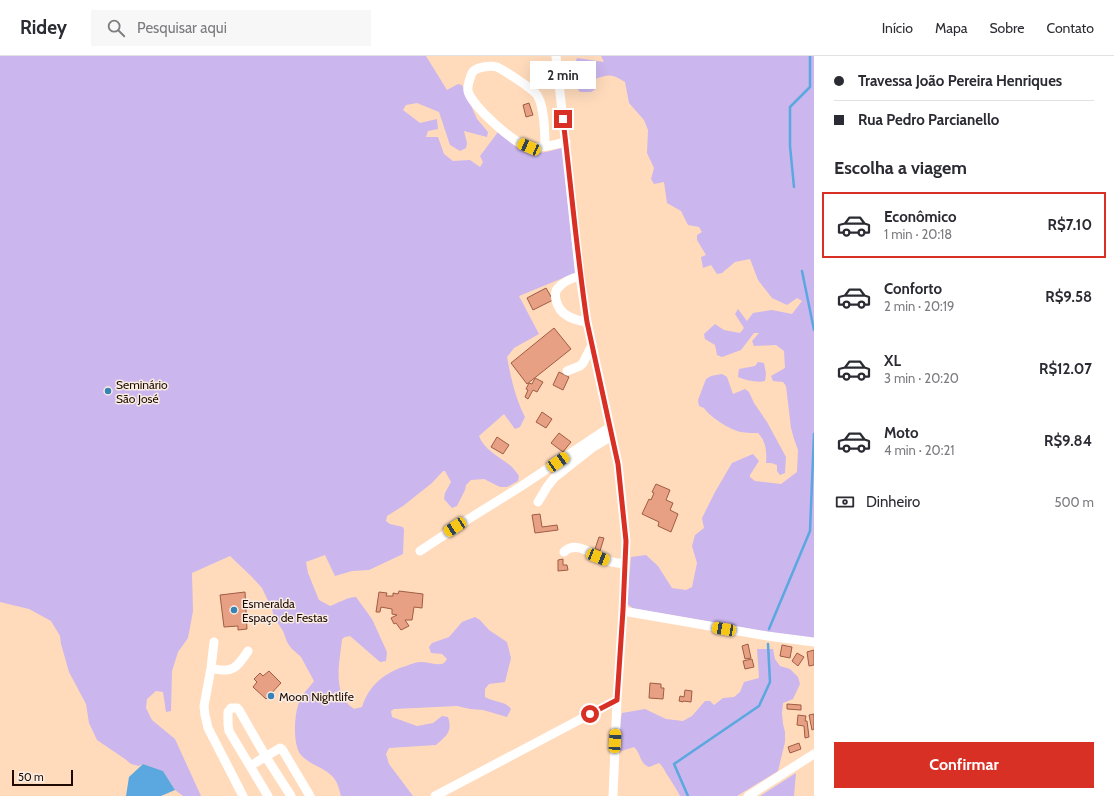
<!DOCTYPE html>
<html lang="pt">
<meta charset="utf-8">
<style>
body{margin:0;font-family:Cabin,sans-serif;background:#f7f7f7;color:#2b2b33;height:100vh;display:flex;flex-direction:column;font-size:15px;white-space:nowrap}
*{box-sizing:border-box;margin:0}
p{font-size:13px;color:#7c7c81}
.icon{flex:none;width:22px;height:22px;fill:none;stroke:currentColor;stroke-width:2;stroke-linecap:round;stroke-linejoin:round}
.map{position:relative;flex:1;overflow:hidden}
.details{display:flex;flex-direction:column;background:#fff;width:300px}
.details>*{flex:none}
.top-card{display:grid;align-content:center;height:88px;padding:0 20px;background:#fff}
.scale{position:absolute;left:12px;bottom:10px;width:61px;box-sizing:border-box;padding-left:4px;border:2px solid #1e0a00;border-top:0;font-size:11px;line-height:14px;white-space:nowrap;color:#1e0a00;-webkit-text-stroke:3px #f9ede3;paint-order:stroke}
.end{position:absolute;width:18px;height:18px;margin:-9px;border:5px solid #d93025;background:#fff;box-shadow:0 0 0 2px #fff}
.from{border-radius:50%}
.bubble{position:absolute;height:28px;border-radius:0px;background:#fff;box-shadow:0 4px 16px #0002;font-size:13px;font-weight:800;line-height:28px;text-align:center}
.car{position:absolute;width:12px;height:24px;margin:-12px -6px;border-radius:5px;box-shadow:0 0 3px 1px #0007;background:linear-gradient(#f5c518 24%,#345 0 40%,#f5c518 0 76%,#345 0 86%,#f5c518 0)}
.top-card b{display:flex;align-items:center;gap:14px;height:38px;font-size:15px}
.top-card b+b{border-top:1px solid #e1e1e2}
.top-card i{width:10px;height:10px;background:#2b2b33}
ul{padding:0;list-style:none}
li{display:flex;align-items:center;gap:12px;height:66px;margin:0 8px 6px;padding:0 12px;border:2px solid transparent;border-radius:0px}
li div{flex:1}
li b{display:block;font-size:15px}
li em{font-style:normal;font-weight:800}
li.on{border-color:#d93025}
li>.icon{width:36px;height:36px;stroke-width:1.5}
h2{padding:0 20px;font-size:18px;line-height:48px}
.pay{display:flex;align-items:center;gap:10px;height:44px;padding:0 20px;font-size:15px}
.pay p{margin-inline-start:auto}
.button{display:flex;gap:8px;margin-top:auto;padding:8px 20px}
.button a{flex:1;height:46px;border-radius:0px;background:#d93025;color:#fff;font-size:16px;font-weight:800;line-height:46px;text-align:center}
header{display:flex;align-items:center;gap:24px;box-sizing:border-box;height:56px;padding:0 20px;background:#fff;border-bottom:1px solid #e1e1e2}
header strong{font-size:19px}
nav{display:flex;gap:22px;margin-inline-start:auto;font-size:14px}
.search{width:280px;height:36px;background:#f7f7f7;display:flex;align-items:center;gap:10px;box-sizing:border-box;padding:0 14px;border-radius:0px;color:#7c7c81;font-size:15px}
main{display:flex;flex:1;min-height:0}
.map>svg:first-child{display:block}
</style>
<header>
<strong>Ridey</strong>
<div class="search"><svg class="icon" aria-label="search" viewBox="0 0 24 24"><circle cx="10" cy="10" r="6"/><path d="M15 15l6 6"/></svg>Pesquisar aqui</div>
<nav><a>Início</a><a>Mapa</a><a>Sobre</a><a>Contato</a></nav>
</header>
<main>
<div class="map">
<svg width="814" height="740" viewBox="0 0 814 740">
<rect width="100%" height="100%" fill="#ffdbbc"/>
<path fill="#cbb6ed" d="M 0,0 L 426,0 L 447,34 L 458,28 L 462,29 L 477,63 L 488,76 L 487,81 L 464,75 L 467,87 L 466,92 L 460,95 L 450,89 L 439,56 L 417,47 L 406,49 L 403,54 L 420,67 L 437,63 L 438,73 L 428,75 L 426,81 L 438,81 L 444,98 L 453,105 L 470,104 L 480,111 L 483,106 L 480,100 L 498,76 C 508,84 520,97 533,97 C 542,98 553,94 562,92 L 575,217 L 519,240 L 539,278 L 514,292 L 507,301 C 511,322 515,341 525,361 L 520,371 L 515,373 L 504,358 L 479,380 C 484,394 500,401 511,410 C 514,413 517,417 519,420 L 518,425 L 507,431 L 500,431 L 484,423 L 471,424 L 466,429 L 465,434 L 457,450 L 452,452 L 444,443 L 445,437 L 451,426 L 445,415 L 443,415 L 432,427 L 403,450 L 387,460 L 386,465 L 390,468 L 403,471 L 404,474 L 403,498 L 369,514 L 352,515 L 335,520 L 325,499 L 306,506 L 308,517 L 319,544 L 330,550 C 339,547 347,541 356,541 L 372,563 L 387,596 L 386,605 L 380,606 L 350,580 L 345,581 L 342,583 C 340,605 331,638 354,653 L 362,651 C 369,629 384,617 406,610 C 411,608 417,606 421,606 C 428,606 434,609 440,608 C 444,608 445,606 447,603 L 442,598 L 431,597 L 429,591 L 432,587 L 449,581 L 462,566 L 475,561 L 480,564 L 489,574 L 507,586 L 511,602 L 505,626 L 489,628 L 485,633 L 485,641 C 493,646 506,645 511,653 L 507,661 L 483,654 L 470,653 L 457,650 L 394,653 L 391,655 L 392,661 L 417,670 L 433,667 L 442,660 L 448,661 C 453,676 446,680 436,689 L 389,692 L 386,698 L 389,708 L 413,740 L 341,740 C 339,733 338,726 332,720 C 323,711 310,709 301,699 C 292,689 294,653 301,642 C 304,636 310,631 314,625 L 301,601 L 291,592 L 287,586 L 283,575 L 274,561 L 272,553 L 262,532 L 252,521 L 230,500 L 192,517 L 193,555 L 188,582 L 178,596 L 172,615 L 171,655 L 166,656 L 163,636 L 156,635 L 147,643 L 146,652 L 152,664 L 175,683 L 201,740 L 183,740 L 175,734 L 163,715 L 143,708 L 139,710 L 131,708 L 125,703 L 97,684 L 89,667 L 86,648 L 69,616 L 61,588 L 60,580 L 51,565 L 29,553 L 0,546 Z
M 601,0 L 814,0 L 814,584 C 754,574 694,562 634,553 L 627,548 L 631,501 L 646,499 L 658,510 L 672,532 L 686,534 L 692,531 L 697,507 L 692,490 L 695,479 L 704,472 L 702,462 L 715,436 L 732,407 L 753,398 L 759,405 L 750,419 L 750,421 L 755,425 L 781,428 L 797,416 L 798,394 L 794,383 L 791,372 L 786,330 L 783,326 L 773,325 L 771,320 L 785,312 L 784,295 L 776,289 L 754,290 L 752,285 L 759,277 L 754,277 L 741,294 L 722,301 L 717,299 L 715,289 L 705,283 L 704,278 L 715,268 L 724,274 L 740,277 L 744,272 L 735,258 L 738,253 L 747,265 L 753,257 L 772,254 L 792,258 L 802,245 L 797,242 L 787,249 L 772,242 L 758,224 L 750,203 L 735,206 L 722,217 L 717,218 L 711,209 L 703,212 L 701,201 L 706,199 L 697,184 L 697,179 L 702,176 L 699,171 L 688,169 L 681,155 L 667,147 L 664,126 L 654,128 L 651,123 L 654,112 L 647,97 L 648,74 L 644,64 L 629,47 L 625,26 C 612,18 609,18 595,23 L 596,33 L 591,36 L 580,36 L 577,32 L 571,17 L 577,2 L 604,6 Z
M 758,306 L 764,307 L 766,318 L 765,325 C 759,327 744,324 738,321 L 739,313 L 755,310 Z
M 722,318 L 727,321 L 733,338 L 745,333 L 749,336 L 754,347 L 767,366 L 786,401 L 785,417 L 780,419 L 777,415 L 777,409 L 771,407 L 766,407 C 767,396 766,385 758,377 C 753,377 747,377 741,376 C 730,374 710,361 704,352 L 699,350 L 698,344 L 706,323 L 711,320 Z
M 757,593 L 773,593 L 775,603 L 780,610 L 790,613 L 798,621 L 800,628 L 793,643 L 783,647 L 782,657 L 783,668 L 785,676 L 785,686 L 778,715 L 737,740 L 680,740 C 676,732 674,730 670,723 C 665,716 665,713 659,707 L 649,711 C 639,707 641,697 634,691 L 618,696 L 617,684 L 622,657 L 645,653 L 666,663 L 683,665 L 692,660 L 705,645 L 710,645 L 714,649 L 723,642 L 734,641 L 740,636 L 744,626 L 759,622 Z
M 796,717 L 794,740 L 760,740 Z"/>
<path fill="#5ba7df" d="M 143,708 L 163,715 L 175,734 L 161,740 L 126,740 L 129,721 Z"/>
<g fill="none" stroke-linecap="round" stroke-linejoin="round">
<path stroke="#5ba7df" stroke-width="2.5" d="M 794,131 L 790,90 L 790,51 L 810,31 L 810,0
M 802,215 L 814,274
M 769,573 L 810,475 L 814,378
M 688,740 L 674,708 L 759,650 L 770,626 L 768,588"/>
</g>
<path fill="#e8a084" stroke="#9f5d43" d="M 529,47 L 533,59 L 526,61 L 523,49 Z
M 546,232 L 553,244 L 533,254 L 527,242 Z
M 554,272 L 571,293 L 527,328 L 511,307 Z
M 559,316 L 569,321 L 563,334 L 553,329 Z
M 535,322 L 543,326 L 537,336 L 533,334 L 528,343 L 525,341 L 528,334 L 526,333 L 529,327 L 532,328 Z
M 542,356 L 552,363 L 546,372 L 536,366 Z
M 559,377 L 571,386 L 563,396 L 551,387 Z
M 497,381 L 509,389 L 503,398 L 491,391 Z
M 656,428 L 670,434 L 666,444 L 673,447 L 670,454 L 678,458 L 671,476 L 658,470 L 659,466 L 642,458 L 649,443 L 651,444 L 654,437 L 652,436 Z
M 540,458 L 542,471 L 557,469 L 558,474 L 535,477 L 532,459 Z
M 599,481 L 604,482 L 600,495 L 595,493 Z
M 563,503 L 563,509 L 567,509 L 568,514 L 558,515 L 558,504 Z
M 399,535 L 423,538 L 422,552 L 414,551 L 412,564 L 405,564 L 409,570 L 401,574 L 396,567 L 394,568 L 391,562 L 397,559 L 392,558 L 392,553 L 381,551 L 380,556 L 376,556 L 379,536 L 387,537 L 386,540 L 393,540 L 393,537 L 398,538 Z
M 245,536 L 247,573 L 238,574 L 238,570 L 224,571 L 220,539 Z
M 748,588 L 751,602 L 745,603 L 742,590 Z
M 782,589 L 792,591 L 790,602 L 780,600 Z
M 814,594 L 814,609 L 809,610 L 807,596 Z
M 797,597 L 804,601 L 798,610 L 792,605 Z
M 752,603 L 754,611 L 745,613 L 743,605 Z
M 269,615 L 281,627 L 266,643 L 253,631 L 257,626 L 254,623 L 260,617 L 263,620 Z
M 650,627 L 661,628 L 661,632 L 664,632 L 663,643 L 649,642 Z
M 685,634 L 692,635 L 691,646 L 683,645 L 683,646 L 679,645 L 680,640 L 684,641 Z
M 787,648 L 801,649 L 801,654 L 787,653 Z
M 814,658 L 814,673 L 812,674 L 809,659 Z
M 798,659 L 806,660 L 805,665 L 807,665 L 809,681 L 805,682 L 804,670 L 797,669 Z
M 799,687 L 801,693 L 790,697 L 788,691 Z"/>
<g fill="none" stroke-linecap="round" stroke-linejoin="round">
<path stroke="#fff" stroke-width="9" d="M 556,0 L 580,220 L 587,266 L 618,408 L 626,485 L 623,555 L 617,644 L 613,740
M 545,90 C 545,78 544,49 537,39 C 533,33 505,15 497,11 C 491,9 475,11 472,17 C 470,22 467,30 468,35 C 471,49 516,90 530,91 C 541,93 555,88 566,86
M 580,220 C 572,222 563,226 558,232 C 555,235 555,239 556,244 C 559,258 572,264 587,266
M 567,315 L 580,310 L 583,307 L 592,289
M 538,446 L 547,431 L 554,422 L 592,392 L 612,380
M 420,495 L 467,464 L 520,431 L 610,371
M 564,496 C 577,483 595,501 609,505 C 614,507 620,507 625,508
M 623,555 L 767,580 L 814,586
M 214,586 L 211,612 L 204,650 L 205,659 L 208,672 L 243,740
M 211,612 C 232,618 237,612 248,595
M 250,710 L 229,675 L 228,668 L 228,656 L 231,652 L 237,652 L 239,654 L 266,701 L 291,740
M 268,740 L 250,710 L 280,692 L 282,693 L 310,740
M 435,740 L 617,644
M 748,740 L 814,698"/>
</g>
<g fill="none" stroke-linecap="round" stroke-linejoin="round">
<path stroke="#d93025" stroke-width="5" d="M 563,63 C 571,130 577,198 587,266 L 618,408 L 626,485 L 623,554 L 617,644 L 590,658"/>
</g>
<g fill="#3883b6" stroke="#f9ede3" stroke-width="1.5">
<circle cx="108" cy="335" r="4"/>
<circle cx="234" cy="554" r="4"/>
<circle cx="271" cy="640" r="4"/>
</g>
<g text-anchor="middle" dominant-baseline="central" stroke-width="3" stroke-linejoin="round" paint-order="stroke">
<g font-size="12" fill="#1e0a00" stroke="#f9ede3" text-anchor="start">
<text x="116" y="328">Seminário<tspan x="116" dy="14">São José</tspan></text>
<text x="242" y="547">Esmeralda<tspan x="242" dy="14">Espaço de Festas</tspan></text>
<text x="279" y="640">Moon Nightlife</text>
</g>
</g>
</svg>
<div class="scale">50 m</div>
<i class="end from" style="left:590px;top:658px"></i>
<i class="end" style="left:563px;top:63px"></i>
<div class="bubble" style="left:530px;top:5px;width:66px">2 min</div>
<i class="car" style="left:529px;top:91px;rotate:293deg"></i>
<i class="car" style="left:558px;top:406px;rotate:56deg"></i>
<i class="car" style="left:455px;top:471px;rotate:237deg"></i>
<i class="car" style="left:598px;top:501px;rotate:112deg"></i>
<i class="car" style="left:724px;top:573px;rotate:280deg"></i>
<i class="car" style="left:615px;top:685px;rotate:3deg"></i>
</div>
<section class="details">
<div class="top-card">
<b><i class="from"></i>Travessa João Pereira Henriques</b>
<b><i></i>Rua Pedro Parcianello</b>
</div>
<h2>Escolha a viagem</h2>
<ul>
<li class="on"><svg class="icon" aria-label="car" viewBox="0 0 24 24"><path d="M5 17H2v-5l4-1 3-4h7l3 4 3 1v5h-3M9 17h6M6 11h13"/><circle cx="7" cy="17" r="2"/><circle cx="17" cy="17" r="2"/></svg><div><b>Econômico</b><p>1 min · 20:18</p></div><em>R$7.10</em></li>
<li><svg class="icon" aria-label="car" viewBox="0 0 24 24"><path d="M5 17H2v-5l4-1 3-4h7l3 4 3 1v5h-3M9 17h6M6 11h13"/><circle cx="7" cy="17" r="2"/><circle cx="17" cy="17" r="2"/></svg><div><b>Conforto</b><p>2 min · 20:19</p></div><em>R$9.58</em></li>
<li><svg class="icon" aria-label="car" viewBox="0 0 24 24"><path d="M5 17H2v-5l4-1 3-4h7l3 4 3 1v5h-3M9 17h6M6 11h13"/><circle cx="7" cy="17" r="2"/><circle cx="17" cy="17" r="2"/></svg><div><b>XL</b><p>3 min · 20:20</p></div><em>R$12.07</em></li>
<li><svg class="icon" aria-label="car" viewBox="0 0 24 24"><path d="M5 17H2v-5l4-1 3-4h7l3 4 3 1v5h-3M9 17h6M6 11h13"/><circle cx="7" cy="17" r="2"/><circle cx="17" cy="17" r="2"/></svg><div><b>Moto</b><p>4 min · 20:21</p></div><em>R$9.84</em></li>
</ul>
<div class="pay"><svg class="icon" aria-label="cash" viewBox="0 0 24 24"><path d="M3 7h18v10H3z"/><circle cx="12" cy="12" r="2"/></svg>Dinheiro<p>500 m</p></div>
<div class="button"><a>Confirmar</a></div>
</section>
</main>
